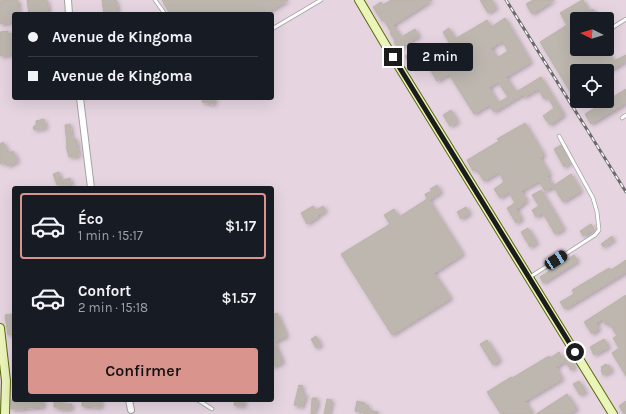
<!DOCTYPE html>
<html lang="fr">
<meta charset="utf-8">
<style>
body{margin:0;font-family:Karla,sans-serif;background:#242831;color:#f1f3f6;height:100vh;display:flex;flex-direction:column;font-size:15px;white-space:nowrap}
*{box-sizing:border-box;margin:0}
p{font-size:13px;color:#9ea1a6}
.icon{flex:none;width:22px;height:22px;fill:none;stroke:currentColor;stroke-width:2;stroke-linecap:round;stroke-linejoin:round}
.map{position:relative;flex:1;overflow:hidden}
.details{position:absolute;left:12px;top:186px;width:262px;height:216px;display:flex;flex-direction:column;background:#171b24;border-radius:4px;box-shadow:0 4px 16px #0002}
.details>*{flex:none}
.top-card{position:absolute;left:12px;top:12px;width:262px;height:88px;border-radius:4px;box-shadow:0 4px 16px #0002;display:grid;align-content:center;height:88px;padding:0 16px;background:#171b24}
.needle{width:26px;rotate:275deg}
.fabs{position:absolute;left:570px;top:12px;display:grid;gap:8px}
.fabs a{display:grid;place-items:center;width:44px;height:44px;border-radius:4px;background:#171b24;box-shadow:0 4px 16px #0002;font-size:20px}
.end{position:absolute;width:18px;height:18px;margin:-9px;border:5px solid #1c1c1c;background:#fff;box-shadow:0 0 0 2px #fff}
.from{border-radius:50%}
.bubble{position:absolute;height:28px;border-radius:4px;background:#171b24;box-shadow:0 4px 16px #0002;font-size:13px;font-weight:600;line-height:28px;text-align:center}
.car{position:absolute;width:12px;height:24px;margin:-12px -6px;border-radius:5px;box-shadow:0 0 3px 1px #0007;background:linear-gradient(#222 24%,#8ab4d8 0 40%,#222 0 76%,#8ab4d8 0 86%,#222 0)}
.top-card b{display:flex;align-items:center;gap:14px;height:38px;font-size:15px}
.top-card b+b{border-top:1px solid #363941}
.top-card i{width:10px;height:10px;background:#f1f3f6}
ul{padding:7px 0 0;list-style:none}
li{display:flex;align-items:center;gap:12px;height:66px;margin:0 8px 6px;padding:0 8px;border:2px solid transparent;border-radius:4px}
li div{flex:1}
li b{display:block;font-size:15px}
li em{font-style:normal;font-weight:600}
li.active{border-color:#d9948e}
li>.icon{width:36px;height:36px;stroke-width:1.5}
.action{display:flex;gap:8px;margin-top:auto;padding:8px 16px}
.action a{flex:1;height:46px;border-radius:4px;background:#d9948e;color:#111;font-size:16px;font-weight:600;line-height:46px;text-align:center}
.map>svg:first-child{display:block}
</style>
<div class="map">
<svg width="626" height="414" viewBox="0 0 626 414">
<defs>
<filter id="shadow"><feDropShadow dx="2" dy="1.5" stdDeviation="2" flood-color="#0004"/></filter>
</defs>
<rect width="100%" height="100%" fill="#edebe3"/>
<path fill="#e6d5e1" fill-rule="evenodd" d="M 0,0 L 626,0 L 626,414 L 0,414 ZM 14,14 L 272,14 L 272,98 L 14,98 ZM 577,19 L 607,19 L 607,49 L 577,49 ZM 577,71 L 607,71 L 607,101 L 577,101 ZM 14,188 L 272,188 L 272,400 L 14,400 Z"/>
<path fill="#bdb7b0" stroke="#bdb3a6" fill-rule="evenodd" filter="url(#shadow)" d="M 5,0 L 18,0 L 19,14 L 14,14 L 14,22 L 0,24 L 0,1 Z
M 27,0 L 47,0 L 49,14 L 29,14 Z
M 102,0 L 116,0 L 118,14 L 104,14 Z
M 162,0 L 288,0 L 265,14 L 170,14 Z
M 391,0 L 432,0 L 393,25 L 401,37 L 415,29 L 419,36 L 398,49 L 394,42 L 395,41 L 390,33 L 391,32 L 384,20 L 382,21 L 373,7 L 381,2 L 383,5 Z
M 480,0 L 492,0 L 496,8 L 488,13 Z
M 533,0 L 554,0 L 532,14 L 526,4 Z
M 582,0 L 583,0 L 589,11 L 593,9 L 599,19 L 577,19 L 577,46 L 572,49 L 572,53 L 575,54 L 579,51 L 580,49 L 606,49 L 614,61 L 626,55 L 626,61 L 609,71 L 577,71 L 577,90 L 571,93 L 540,42 L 567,25 L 560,13 Z
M 505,18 L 531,62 L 506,77 L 516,92 L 541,77 L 564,115 L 550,125 L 543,116 L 554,108 L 548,97 L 544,99 L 538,89 L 524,97 L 522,95 L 494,112 L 489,105 L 474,114 L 449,74 L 437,81 L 424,59 L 450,44 L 443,32 L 449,28 L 455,39 L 487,20 L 491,27 ZM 502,41 L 508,51 L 497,58 L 491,48 ZM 498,82 L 508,97 L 498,103 L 489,87 Z
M 8,31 L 8,34 L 14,33 L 14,54 L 0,56 L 0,32 Z
M 414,51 L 418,58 L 409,63 L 405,56 Z
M 626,89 L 626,103 L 591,124 L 585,114 Z
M 203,98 L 215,98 L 214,104 L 202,102 Z
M 451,110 L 458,122 L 450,126 L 443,115 Z
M 44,119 L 46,128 L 34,130 L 33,127 L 36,125 L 36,121 Z
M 525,123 L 544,155 L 540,158 L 550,174 L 547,176 L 554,186 L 545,191 L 539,181 L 521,191 L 527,201 L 522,204 L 522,205 L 516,209 L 522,219 L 516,223 L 507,208 L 515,203 L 509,192 L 500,198 L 494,189 L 504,182 L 499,172 L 484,181 L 476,169 L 473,171 L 467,160 L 499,141 L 497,139 Z
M 70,124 L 72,139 L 76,139 L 79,156 L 73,157 L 73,156 L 69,157 L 66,146 L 67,146 L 65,125 Z
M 3,142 L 9,153 L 13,151 L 18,161 L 8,166 L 5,162 L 0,164 L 0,144 Z
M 561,145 L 570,163 L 564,167 L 554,149 Z
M 59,172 L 61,181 L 70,178 L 72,186 L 65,187 L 65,183 L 57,185 L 53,174 Z
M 571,174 L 581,191 L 563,202 L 553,186 Z
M 437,185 L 441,192 L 429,200 L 463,254 L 434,273 L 451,298 L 392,335 L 341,254 L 390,224 L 384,215 L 394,209 L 399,217 L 427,199 L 425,194 L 432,191 L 430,189 Z
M 541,190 L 564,229 L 555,234 L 543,213 L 536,217 L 532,210 L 539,206 L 532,195 Z
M 313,206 L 316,210 L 323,206 L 326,211 L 318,215 L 319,216 L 307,224 L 301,213 Z
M 466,207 L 470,213 L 461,219 L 457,212 Z
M 591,224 L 594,229 L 583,236 L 580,231 Z
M 528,228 L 537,243 L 530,247 L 521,232 Z
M 612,236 L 614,240 L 603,247 L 601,244 Z
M 574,255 L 578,261 L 543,283 L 540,277 Z
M 626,260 L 626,272 L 565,309 L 560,302 L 574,294 L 572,290 L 609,268 L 611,270 Z
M 626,295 L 626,376 L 612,353 L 619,348 L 613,338 L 617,336 L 609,323 L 606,325 L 602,319 L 596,323 L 599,329 L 592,334 L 584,322 Z
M 277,313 L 287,336 L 274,342 L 283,362 L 272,367 L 272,315 Z
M 11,314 L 14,334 L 8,335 L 5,315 Z
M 316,336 L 321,345 L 316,348 L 311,339 Z
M 604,339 L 609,347 L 594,355 L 590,347 Z
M 487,340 L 500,360 L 493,365 L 480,344 Z
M 559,352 L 565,361 L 556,367 L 562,379 L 525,401 L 533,414 L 501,414 L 487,392 L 511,377 L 512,378 L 549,356 L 550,358 Z
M 568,356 L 575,367 L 571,370 L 564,359 Z
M 606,364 L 608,366 L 609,365 L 612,371 L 603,375 L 601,370 L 602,369 L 601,367 Z
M 579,381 L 586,392 L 580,395 L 573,384 Z
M 299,385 L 303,386 L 301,393 L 306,394 L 302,407 L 294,405 Z
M 567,394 L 577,409 L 569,414 L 536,414 Z
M 312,398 L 317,398 L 317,406 L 316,406 L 314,414 L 311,414 Z
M 327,399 L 332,400 L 329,414 L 324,414 Z
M 11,400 L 43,400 L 43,407 L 24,408 L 24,409 L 11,409 Z
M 54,400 L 63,400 L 63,404 L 72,404 L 71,409 L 59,409 L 59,407 L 54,407 Z
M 88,400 L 101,400 L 101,407 L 82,406 L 82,401 L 87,401 Z
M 235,400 L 244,400 L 244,406 L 234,405 Z
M 357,401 L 365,403 L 365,405 L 369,406 L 368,410 L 378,412 L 378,414 L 367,414 L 355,411 Z
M 626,401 L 626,414 L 624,414 L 619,406 Z"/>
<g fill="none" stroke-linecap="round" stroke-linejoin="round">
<g stroke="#a3a3a3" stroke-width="4.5">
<path id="lane" d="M 155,0 L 165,14
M 272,29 L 321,0
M 607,31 L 626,19
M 574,51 L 577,49
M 622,118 L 626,115
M 530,277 L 595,235 L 599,230 L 597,212 L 593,198 L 559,136
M 198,400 L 212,409"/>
</g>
<g stroke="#a3a3a3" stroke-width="8">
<path id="street" d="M 68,0 L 69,14
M 80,98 L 91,188
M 129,400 L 131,410"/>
</g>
<g stroke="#566a0c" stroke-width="10">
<path id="secondary" d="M 359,0 L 385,44 L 613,414
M 0,328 L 6,381 L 5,414"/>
</g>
<use href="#lane" stroke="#fff" stroke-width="3"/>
<use href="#street" stroke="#fff" stroke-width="6"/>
<use href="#secondary" stroke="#ebf4b9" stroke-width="8"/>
<g stroke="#6a6a6a" stroke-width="3">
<path id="rail" d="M 506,0 L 626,192"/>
</g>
<use href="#rail" stroke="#fff" stroke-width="1.5" stroke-dasharray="4.5" stroke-linecap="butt"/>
</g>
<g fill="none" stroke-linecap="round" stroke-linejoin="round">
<path stroke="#1c1c1c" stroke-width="5" d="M 393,57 L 575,352"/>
</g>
</svg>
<div class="fabs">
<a><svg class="needle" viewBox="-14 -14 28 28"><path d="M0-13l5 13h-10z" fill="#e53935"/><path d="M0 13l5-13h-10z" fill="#9ea1a6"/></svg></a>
<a><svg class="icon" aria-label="locate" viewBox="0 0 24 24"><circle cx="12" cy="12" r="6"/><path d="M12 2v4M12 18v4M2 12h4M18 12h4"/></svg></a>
</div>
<i class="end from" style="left:575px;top:352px"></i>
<i class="end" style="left:393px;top:57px"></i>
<div class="bubble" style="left:407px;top:43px;width:66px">2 min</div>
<i class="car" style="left:556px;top:260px;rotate:57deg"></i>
<div class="top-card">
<b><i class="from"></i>Avenue de Kingoma</b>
<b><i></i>Avenue de Kingoma</b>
</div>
<section class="details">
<ul>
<li class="active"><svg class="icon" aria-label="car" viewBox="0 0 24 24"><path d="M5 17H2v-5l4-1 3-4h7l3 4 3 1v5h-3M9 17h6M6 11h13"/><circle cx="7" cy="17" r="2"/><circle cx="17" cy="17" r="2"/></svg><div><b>Éco</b><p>1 min · 15:17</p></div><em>$1.17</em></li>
<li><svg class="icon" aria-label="car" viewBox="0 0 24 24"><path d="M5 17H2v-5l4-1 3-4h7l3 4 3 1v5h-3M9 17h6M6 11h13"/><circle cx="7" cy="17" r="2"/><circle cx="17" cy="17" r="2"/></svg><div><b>Confort</b><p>2 min · 15:18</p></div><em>$1.57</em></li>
</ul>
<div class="action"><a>Confirmer</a></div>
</section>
</div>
